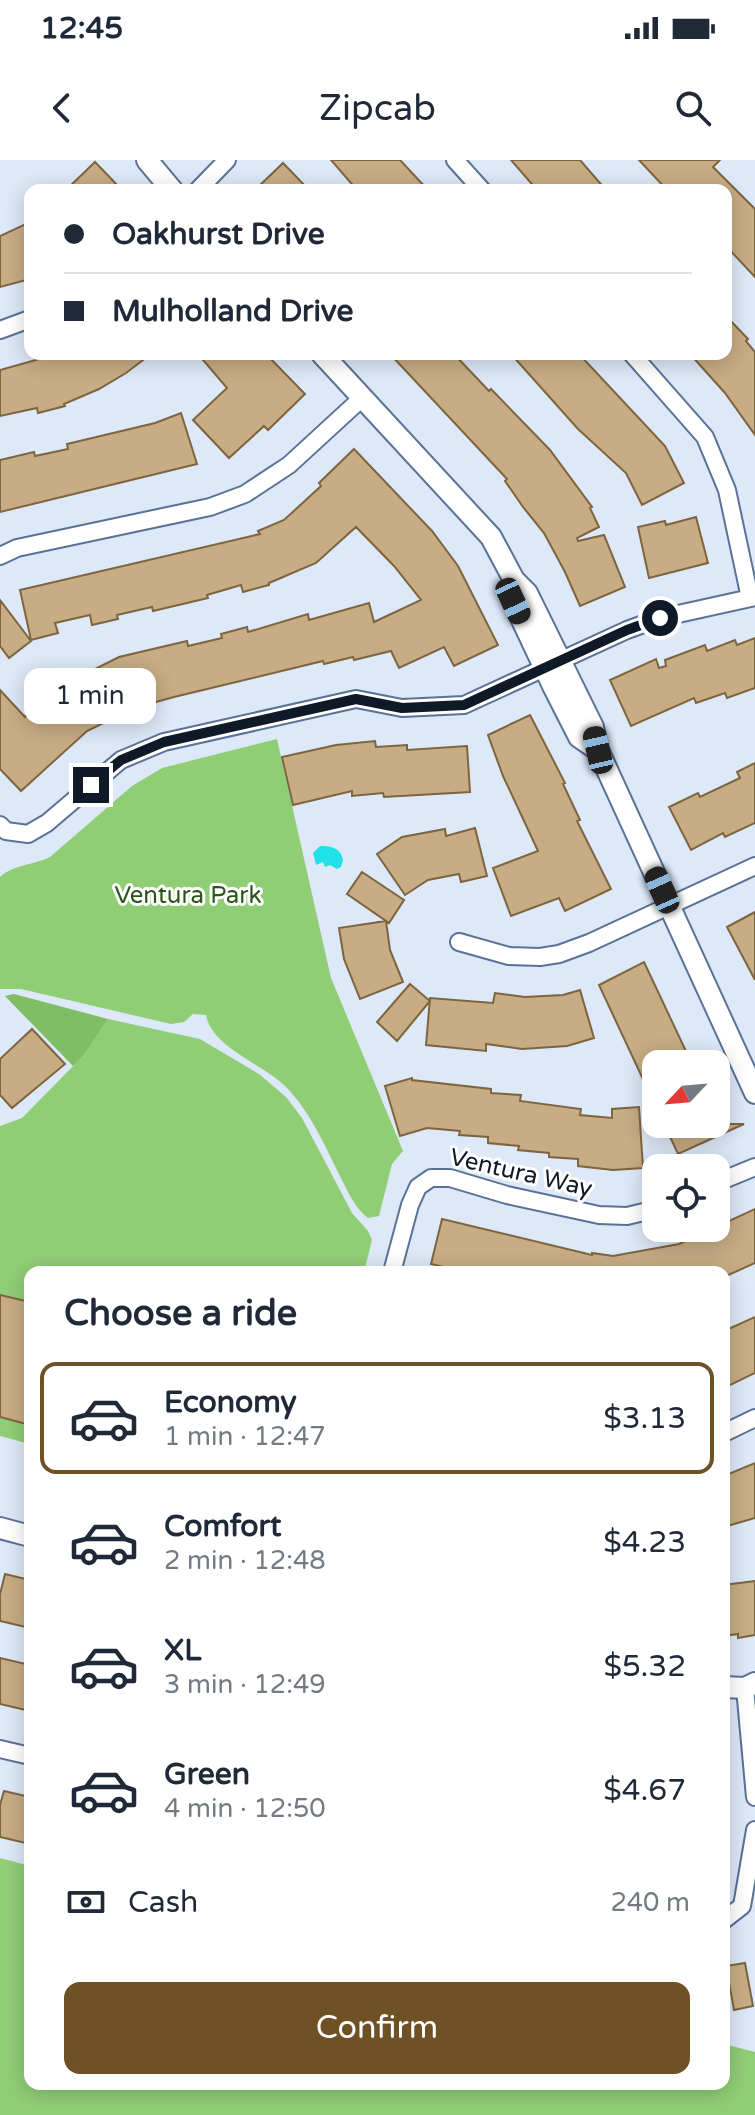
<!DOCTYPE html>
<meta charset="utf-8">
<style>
body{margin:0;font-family:"Varela Round",sans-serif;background:#f6f6f7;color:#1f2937;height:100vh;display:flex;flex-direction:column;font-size:30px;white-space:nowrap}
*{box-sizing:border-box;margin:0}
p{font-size:26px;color:#747a83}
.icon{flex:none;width:44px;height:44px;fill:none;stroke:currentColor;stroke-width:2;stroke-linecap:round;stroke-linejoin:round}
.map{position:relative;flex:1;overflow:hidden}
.panel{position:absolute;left:24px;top:1106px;width:706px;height:824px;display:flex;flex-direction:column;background:#fff;border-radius:16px;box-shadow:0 4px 20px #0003}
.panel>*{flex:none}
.top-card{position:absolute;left:24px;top:24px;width:708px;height:176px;border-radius:16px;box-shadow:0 4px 20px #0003;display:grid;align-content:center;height:176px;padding:0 40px;background:#fff}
.needle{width:52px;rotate:244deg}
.tools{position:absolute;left:642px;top:890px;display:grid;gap:16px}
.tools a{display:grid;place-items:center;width:88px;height:88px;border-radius:16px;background:#fff;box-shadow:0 4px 20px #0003;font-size:40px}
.end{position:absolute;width:36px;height:36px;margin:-18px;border:10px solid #0f1927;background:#fff;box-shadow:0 0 0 4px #fff}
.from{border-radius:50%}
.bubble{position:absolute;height:56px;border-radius:16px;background:#fff;box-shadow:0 4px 20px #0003;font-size:26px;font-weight:600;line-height:56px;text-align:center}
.car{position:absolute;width:24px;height:48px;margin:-24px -12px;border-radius:10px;box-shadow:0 0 6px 2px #0007;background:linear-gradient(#222 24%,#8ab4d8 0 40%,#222 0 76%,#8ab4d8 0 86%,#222 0)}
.top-card b{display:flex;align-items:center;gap:28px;height:76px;font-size:30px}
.top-card b+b{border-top:2px solid #e0e1e3}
.top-card i{width:20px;height:20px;background:#1f2937}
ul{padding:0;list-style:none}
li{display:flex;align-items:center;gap:24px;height:112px;margin:0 16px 12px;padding:0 24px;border:4px solid transparent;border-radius:16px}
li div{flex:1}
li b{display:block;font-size:30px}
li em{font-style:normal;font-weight:600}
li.current{border-color:#6e5225}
li>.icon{width:72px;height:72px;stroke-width:1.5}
h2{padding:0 40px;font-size:36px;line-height:96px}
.pay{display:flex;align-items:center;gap:20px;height:88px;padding:0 40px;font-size:30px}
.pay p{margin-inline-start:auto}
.action{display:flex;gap:16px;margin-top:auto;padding:16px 40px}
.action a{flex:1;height:92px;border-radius:16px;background:#6e5225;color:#fff;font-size:32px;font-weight:600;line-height:92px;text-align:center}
.status{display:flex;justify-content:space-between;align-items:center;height:56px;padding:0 40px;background:#fff;direction:ltr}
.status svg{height:22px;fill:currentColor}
header{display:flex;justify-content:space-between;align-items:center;height:104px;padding:0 40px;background:#fff;font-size:36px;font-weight:600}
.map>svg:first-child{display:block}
</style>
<div class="status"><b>12:45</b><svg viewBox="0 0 49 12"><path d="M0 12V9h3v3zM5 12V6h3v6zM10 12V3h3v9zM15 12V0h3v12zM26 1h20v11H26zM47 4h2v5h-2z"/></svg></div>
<header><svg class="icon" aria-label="back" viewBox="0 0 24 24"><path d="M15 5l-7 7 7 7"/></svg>Zipcab<svg class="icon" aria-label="search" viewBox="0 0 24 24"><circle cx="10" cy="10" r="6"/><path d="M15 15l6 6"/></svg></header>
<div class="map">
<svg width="755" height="1955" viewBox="0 0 755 1955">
<rect width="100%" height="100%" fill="#dde8f8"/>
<path fill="#90ce76" d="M 277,579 L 331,818 L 403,991 L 392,1004 L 379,1056 L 368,1058 C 355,1048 348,1032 341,1018 C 325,986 311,953 287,928 C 264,904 212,888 206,855 L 193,854 L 184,862 L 171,864 L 21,829 L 0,829 L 0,717 C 12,705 34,705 50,697 L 132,626 L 162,608 Z
M 108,859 L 200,879 L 259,914 L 286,937 L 302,958 L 352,1053 L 368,1071 L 372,1080 L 364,1112 L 30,1112 L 30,1142 L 0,1135 L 0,966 L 22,958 L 85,894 Z
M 0,1257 L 30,1265 L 30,1284 L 0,1276 Z
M 0,1698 L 30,1706 L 30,1924 L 724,1924 L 724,1884 L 755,1892 L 755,1955 L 0,1955 Z"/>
<path fill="#7fbe65" d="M 14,834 L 108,859 L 85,894 L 73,906 L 5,836 Z"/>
<path fill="#20e2e6" d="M 320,686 C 331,686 341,688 343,700 L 341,707 L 337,709 L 330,705 L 325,707 L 323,702 L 316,705 L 313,693 Z"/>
<path fill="#c7ac84" stroke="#7d653f" stroke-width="2" d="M 331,0 L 400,0 L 428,30 L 357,30 Z
M 511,0 L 580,0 L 606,30 L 537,30 Z
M 639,0 L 720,0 L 713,7 L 755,49 L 755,117 L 726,86 L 726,30 L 667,30 Z
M 95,2 L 122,30 L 66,30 Z
M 283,3 L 309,30 L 255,30 Z
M 30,62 L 30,119 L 0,127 L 0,76 Z
M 726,156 L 748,179 L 746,181 L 755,192 L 755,275 L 725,233 L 690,194 L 726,194 Z
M 57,194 L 151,194 L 126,213 L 99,229 L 64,244 L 65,246 L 38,253 L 37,248 L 0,256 L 0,210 Z
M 198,194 L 266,194 L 305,234 L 268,270 L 264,266 L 229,298 L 193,260 L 227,228 Z
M 390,194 L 454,194 L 489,231 L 491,229 L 550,290 L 592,347 L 590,348 L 599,367 L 577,378 L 578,381 L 604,375 L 625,427 L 580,446 L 565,412 L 544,373 L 523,347 L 505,321 L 507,319 Z
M 511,194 L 579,194 L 665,286 L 684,323 L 642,345 L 626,313 L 578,269 Z
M 181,253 L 197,304 L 0,352 L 0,300 L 34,292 L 35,296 L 68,289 L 67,284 L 155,263 Z
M 354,289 L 432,371 L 458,406 L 498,485 L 454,506 L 444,487 L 399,508 L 391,491 L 354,500 L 353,497 L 324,504 L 323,501 L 174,537 L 134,548 L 87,571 L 21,631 L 0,609 L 0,530 L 25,557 L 57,528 L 119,497 L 187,481 L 188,486 L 222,478 L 221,474 L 247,467 L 248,472 L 308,454 L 309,460 L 369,443 L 374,462 L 421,440 L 394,406 L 356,367 L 316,403 L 269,423 L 269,425 L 243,432 L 241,425 L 207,435 L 208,438 L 153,451 L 152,447 L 117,455 L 118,459 L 92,465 L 90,455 L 55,463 L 58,473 L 31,480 L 20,430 L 260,374 L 258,371 L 284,360 L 321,326 L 319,323 Z
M 696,357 L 708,403 L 649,418 L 638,367 L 665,361 L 666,365 Z
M 0,440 L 31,481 L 9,498 L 0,486 Z
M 755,478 L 755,528 L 727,538 L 725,533 L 696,543 L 694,538 L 631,566 L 610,520 L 656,499 L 659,508 L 666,506 L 665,500 L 705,485 L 707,491 L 735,480 L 737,485 Z
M 530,555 L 565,623 L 563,624 L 580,660 L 577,661 L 611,729 L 565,751 L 559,738 L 511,756 L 493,708 L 538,691 L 503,616 L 488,575 Z
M 375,581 L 376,587 L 407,585 L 407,590 L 467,586 L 470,632 L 384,637 L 383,633 L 352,636 L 352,631 L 293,645 L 282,597 L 336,585 Z
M 755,603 L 755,663 L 725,677 L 723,673 L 691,690 L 669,647 L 698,633 L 700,637 L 740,618 L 737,612 Z
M 475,668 L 487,716 L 461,722 L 459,714 L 428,720 L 405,735 L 377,694 L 402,677 L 445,669 L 446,676 Z
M 362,712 L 404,740 L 389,763 L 347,734 Z
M 755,752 L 755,820 L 727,767 Z
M 386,761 L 390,790 L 403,822 L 360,839 L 344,799 L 339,768 Z
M 644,802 L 692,904 L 656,904 L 656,947 L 599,825 Z
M 410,824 L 430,841 L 397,881 L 377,862 Z
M 580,830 L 594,878 L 567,886 L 522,889 L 486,884 L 486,891 L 426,885 L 430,838 L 493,843 L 495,833 L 525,837 L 563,835 Z
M 32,869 L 65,904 L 12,948 L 0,935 L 0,899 Z
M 412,918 L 412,920 L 491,929 L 491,933 L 521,935 L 520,941 L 581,949 L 580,955 L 612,958 L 612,949 L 639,947 L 643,1008 L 613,1010 L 578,1006 L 578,999 L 549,997 L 549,993 L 518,990 L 519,986 L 488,983 L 488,977 L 459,975 L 460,971 L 427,968 L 400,976 L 385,926 Z
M 664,964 L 744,964 L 678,994 Z
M 755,1049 L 755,1103 L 724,1117 L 724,1112 L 465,1112 L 431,1104 L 442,1059 L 592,1095 L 592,1093 L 613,1096 L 679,1084 Z
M 0,1135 L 30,1142 L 30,1265 L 0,1257 Z
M 755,1157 L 755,1213 L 724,1228 L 724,1171 Z
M 755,1303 L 755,1358 L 724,1367 L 724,1316 Z
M 5,1414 L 30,1420 L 30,1468 L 0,1461 L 0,1434 Z
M 755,1421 L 755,1475 L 738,1478 L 738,1474 L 724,1476 L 724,1425 Z
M 0,1498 L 30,1505 L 30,1551 L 0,1544 Z
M 4,1631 L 30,1637 L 30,1684 L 0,1677 L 0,1645 Z
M 745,1803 L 753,1846 L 734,1850 L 726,1806 Z"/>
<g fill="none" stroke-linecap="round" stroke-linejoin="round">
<g stroke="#597295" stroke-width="20">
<path id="minor" d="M 455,0 L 482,30
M 198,30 L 227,0
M 0,170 L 30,159
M 632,194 L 705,277 L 727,330 L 750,438
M 0,396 L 17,388 L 210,347 L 245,334 L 289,305 L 362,238
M 0,665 L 6,671 L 28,674 L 47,663 L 121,600 L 164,582 L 356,539 L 402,548 L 464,545 L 627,470 L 660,458 L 755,437
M 459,782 L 509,796 L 540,797 L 559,794 L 589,783 L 755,706
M 716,1023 L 755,1007
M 392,1112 L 410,1045 L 418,1027 L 431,1018 L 450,1018 L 507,1035 L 599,1055 L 627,1056 L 656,1049
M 724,1273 L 755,1258
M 745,1528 L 755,1637
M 0,1589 L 30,1596
M 724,1760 L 742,1746 L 755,1670"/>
</g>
<g stroke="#597295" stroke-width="24">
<path id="tertiary" d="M 147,0 L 172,30
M 322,194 L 491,377 L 514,420 L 527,433 L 593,567 L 598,590 L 755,933
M 514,420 L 513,441 L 553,526 L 579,577 L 598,590
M 0,1368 L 30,1376
M 724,1527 L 745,1528 L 755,1523"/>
</g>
<use href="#minor" stroke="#fff" stroke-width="16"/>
<use href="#tertiary" stroke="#fff" stroke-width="20"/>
</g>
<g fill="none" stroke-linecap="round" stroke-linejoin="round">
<path stroke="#0f1927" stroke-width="10" d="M 91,625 L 121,600 L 164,582 L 356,539 L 402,548 L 464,545 L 627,470 L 660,458"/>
</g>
<g text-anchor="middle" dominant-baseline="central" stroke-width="6" stroke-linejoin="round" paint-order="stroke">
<g font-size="24" fill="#2c5519" stroke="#fff">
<text x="188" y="735">Ventura Park</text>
</g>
<g font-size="24" fill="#0f1927" stroke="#fff">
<text transform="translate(521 1013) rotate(13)">Ventura Way</text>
</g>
</g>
</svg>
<div class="tools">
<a><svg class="needle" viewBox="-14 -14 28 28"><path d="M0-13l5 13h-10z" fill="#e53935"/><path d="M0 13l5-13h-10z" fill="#747a83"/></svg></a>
<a><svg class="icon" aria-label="locate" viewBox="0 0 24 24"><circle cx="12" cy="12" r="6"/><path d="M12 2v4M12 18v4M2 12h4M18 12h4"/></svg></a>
</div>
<i class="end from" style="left:660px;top:458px"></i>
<i class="end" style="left:91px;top:625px"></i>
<div class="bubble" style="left:24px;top:508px;width:132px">1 min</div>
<i class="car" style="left:513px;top:441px;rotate:155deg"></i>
<i class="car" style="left:598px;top:590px;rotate:347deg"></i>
<i class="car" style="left:662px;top:730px;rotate:336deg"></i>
<div class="top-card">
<b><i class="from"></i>Oakhurst Drive</b>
<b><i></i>Mulholland Drive</b>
</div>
<section class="panel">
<h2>Choose a ride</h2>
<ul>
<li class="current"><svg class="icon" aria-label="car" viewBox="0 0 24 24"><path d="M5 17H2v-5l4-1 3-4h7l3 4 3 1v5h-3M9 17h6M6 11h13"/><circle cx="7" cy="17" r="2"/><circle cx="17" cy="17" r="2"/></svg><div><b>Economy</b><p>1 min · 12:47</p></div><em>$3.13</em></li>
<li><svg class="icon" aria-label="car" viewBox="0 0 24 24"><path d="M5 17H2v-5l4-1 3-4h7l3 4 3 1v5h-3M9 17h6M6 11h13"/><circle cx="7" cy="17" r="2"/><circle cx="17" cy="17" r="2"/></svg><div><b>Comfort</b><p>2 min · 12:48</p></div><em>$4.23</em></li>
<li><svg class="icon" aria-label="car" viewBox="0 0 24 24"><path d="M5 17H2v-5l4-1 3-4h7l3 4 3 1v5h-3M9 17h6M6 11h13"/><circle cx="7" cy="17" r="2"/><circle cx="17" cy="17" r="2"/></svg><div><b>XL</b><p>3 min · 12:49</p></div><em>$5.32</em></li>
<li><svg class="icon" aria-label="car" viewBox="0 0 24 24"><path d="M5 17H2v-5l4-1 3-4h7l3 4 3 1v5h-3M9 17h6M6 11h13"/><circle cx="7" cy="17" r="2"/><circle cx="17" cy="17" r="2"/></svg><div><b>Green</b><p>4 min · 12:50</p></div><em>$4.67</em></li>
</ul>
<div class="pay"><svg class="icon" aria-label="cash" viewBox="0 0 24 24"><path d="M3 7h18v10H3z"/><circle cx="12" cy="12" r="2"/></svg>Cash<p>240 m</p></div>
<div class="action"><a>Confirm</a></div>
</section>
</div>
